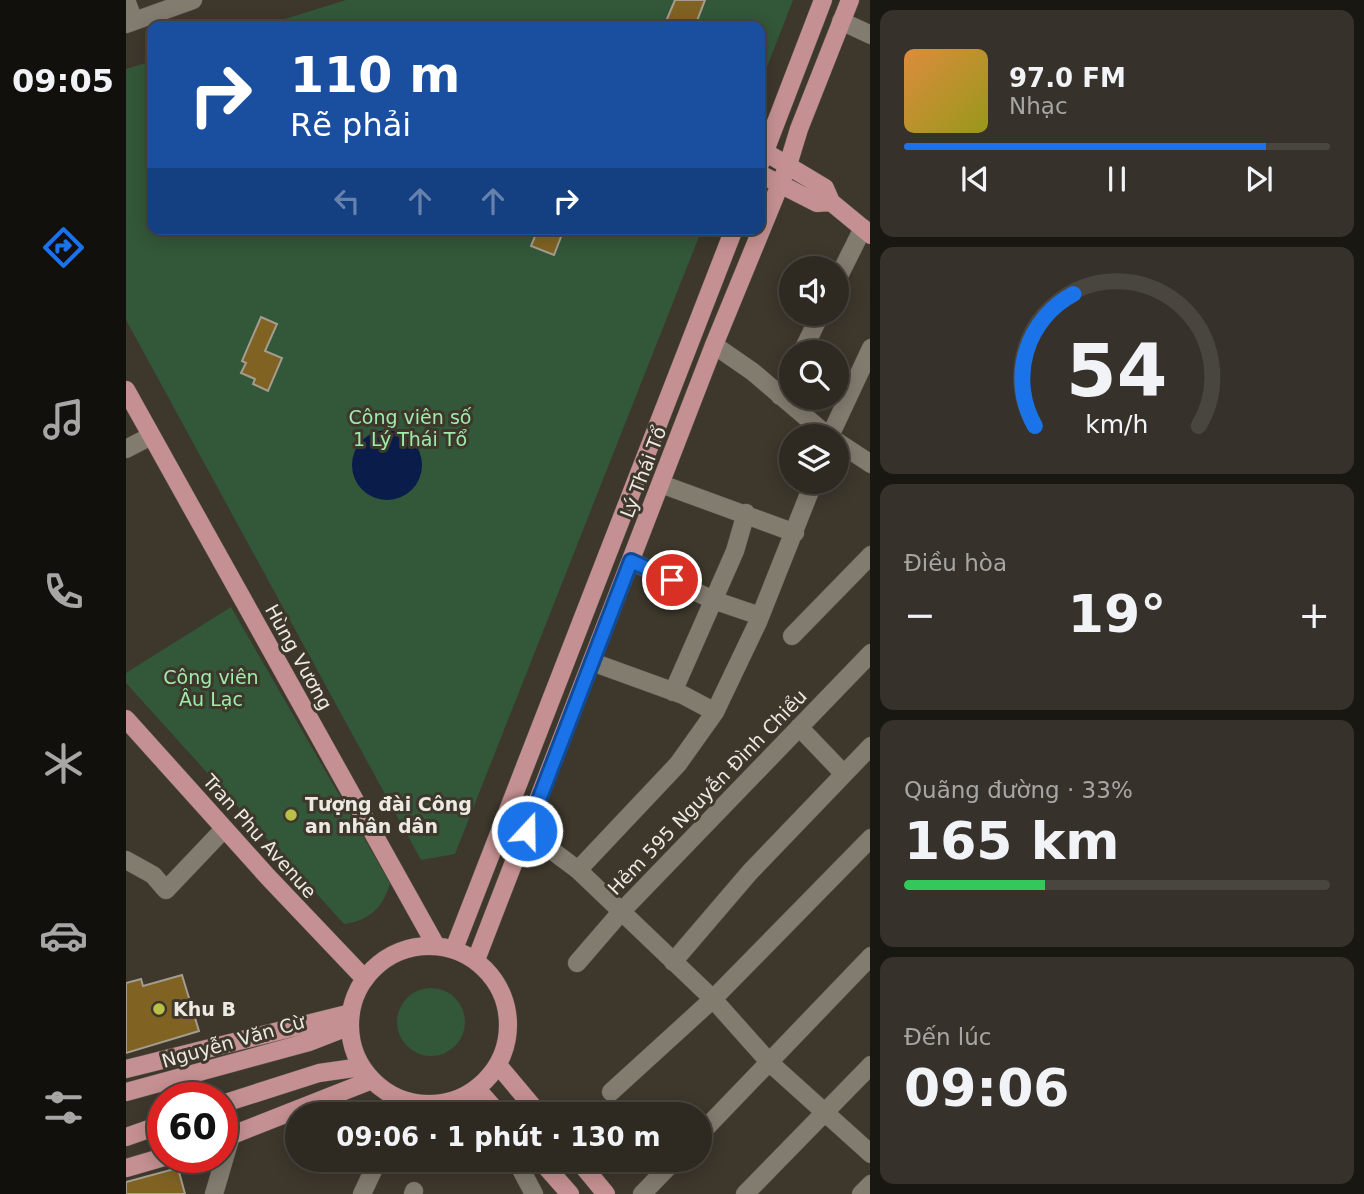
<!DOCTYPE html>
<html lang="vi">
<head>
<meta charset="utf-8">
<style>
	:root { --surface:#2e2921; --page:#36312a; --text:#f1f3f6; --muted:#a7a6a5; --line:#49453f; --accent:#1a73e8 }
	body { margin:0; font-family:"DejaVu Sans",sans-serif; background:var(--page); color:var(--text); height:100vh; display:flex; flex-direction:column; font-size:26px; white-space:nowrap }
	* { box-sizing:border-box; margin:0 }
	p { font-size:23px; color:var(--muted) }
	.icon { flex:none; width:38px; height:38px; fill:none; stroke:currentColor; stroke-width:2; stroke-linecap:round; stroke-linejoin:round }
	.map { position:relative; flex:1; overflow:hidden }
	.panel { display:flex; flex-direction:column; gap:10px; padding:10px; background:#191712; width:494px }
	.panel>* { flex:none }
	.guide { position:absolute; left:21px; top:21px; width:618px; height:214px; border-radius:14px; box-shadow:0 4px 18px #0003,0 0 0 2px var(--line); background:#1a4fa0; color:#fff; overflow:hidden }
	.controls { position:absolute; left:653px; top:256px; display:grid; gap:14px }
	.controls a { display:grid; place-items:center; width:70px; height:70px; border-radius:50%; background:var(--surface); box-shadow:0 4px 18px #0003,0 0 0 2px var(--line); font-size:35px }
	.speed { position:absolute; left:21px; top:1082px; display:flex; gap:14px; font-size:35px; font-weight:700; text-align:center }
	.speed>* { display:grid; place-content:center; width:91px; height:91px; border-radius:50%; background:var(--surface); box-shadow:0 4px 18px #0003,0 0 0 2px var(--line); line-height:1 }
	.speed .limit { border:10px solid #d22; background:#fff; color:#111 }
	.pin { position:absolute; display:grid; place-items:center; width:60px; height:60px; color:#fff; margin:-30px; border:4px solid #fff; border-radius:50%; box-shadow:0 2px 7px #0007 }
	.me { position:absolute; width:77px; margin:-38px; rotate:21deg; stroke-linejoin:round; filter:drop-shadow(0 0 5px #0008) }
	.turn { display:flex; align-items:center; gap:24px; height:147px; padding:0 28px; font-size:32px }
	.turn .icon { width:91px; height:91px; stroke-width:2.5 }
	.turn b { display:block; font-size:49px; line-height:60px }
	.lanes { display:flex; align-items:center; height:66px; padding:0 28px; background:#0003; justify-content:center; gap:35px; direction:ltr }
	.lanes .off { opacity:.35 }
	.big { font-size:52px; font-weight:700; line-height:1.1 }
	.panel .widget { flex:1; display:flex; flex-direction:column; justify-content:center; gap:10px; min-width:0; padding:0 24px; border-radius:14px; background:var(--page) }
	.panel .dial { align-items:center; gap:0 }
	.dial svg { height:182px; overflow:visible; fill:none; stroke:var(--line); stroke-width:7; stroke-linecap:round; text-anchor:middle }
	.dial text { fill:var(--text); stroke:none }
	.song { display:flex; align-items:center; gap:21px }
	.cover { width:84px; height:84px; border-radius:10px; background:linear-gradient(135deg,hsl(30 70% 55%),hsl(60 70% 35%)) }
	.played { height:7px; border-radius:4px; background:linear-gradient(90deg,var(--accent) 85%,var(--line) 85%) }
	.keys { display:flex; justify-content:space-around; direction:ltr }
	.heat { display:flex; justify-content:space-between; align-items:center; font-size:38px; direction:ltr }
	.charge { height:10px; border-radius:5px; background:linear-gradient(90deg,#34c759 33%,var(--line) 0) }
	.trip { position:absolute; left:159px; top:1102px; width:427px; height:70px; border-radius:35px; background:var(--surface); box-shadow:0 4px 18px #0003,0 0 0 2px var(--line); font-weight:700; line-height:70px; text-align:center }
	main { display:flex; flex:1; min-height:0 }
	.tabs { display:flex; flex-direction:column; width:126px; justify-content:space-around; align-items:center; background:#12100d; color:var(--muted) }
	.tabs .icon { width:49px; height:49px }
	.tabs .on { color:var(--accent) }
	.tabs b { font-size:32px; color:var(--text) }
	.map>svg:first-child { display:block }
	.green { fill:#335739 }
	.water { fill:#091c4a }
	.building { fill:#806323; stroke:#a39c8f; stroke-width:2 }
	.lines { fill:none; stroke-linecap:round; stroke-linejoin:round }
	.minor-casing { stroke:#58544b; stroke-width:19 }
	.major-casing { stroke:#58544b; stroke-width:19 }
	.minor { stroke:#827c6f; stroke-width:18 }
	.major { stroke:#c59091; stroke-width:18 }
	.route-casing { stroke:#114b97; stroke-width:18 }
	.route { stroke:#1a73e8; stroke-width:12 }
	.poi-dot { fill:#bac046; stroke:#3d372c; stroke-width:2.5 }
	.labels { text-anchor:middle; dominant-baseline:central; stroke-width:6; stroke-linejoin:round; paint-order:stroke }
	.park-label { font-size:19px; fill:#9fecaa; stroke:#3d372c }
	.street-label { font-size:19px; fill:#ede9e3; stroke:#3d372c }
	.poi-label { font-size:19px; font-weight:bold; fill:#ede9e3; stroke:#3d372c; text-anchor:start }
</style>
</head>
<body>
<main>
<nav class="tabs">
<b>09:05</b>
<svg class="icon on" aria-label="directions" viewBox="0 0 24 24"><path d="M12 3l9 9-9 9-9-9zM9 14v-3h6M13 9l2 2-2 2"/></svg>
<svg class="icon" aria-label="music" viewBox="0 0 24 24"><path d="M9 18V5l10-2v13"/><circle cx="6" cy="18" r="3"/><circle cx="16" cy="16" r="3"/></svg>
<svg class="icon" aria-label="phone" viewBox="0 0 24 24"><path d="M5 4h4l2 5-3 2q2 4 5 5l2-3 5 2v4C11 20 4 13 5 4z"/></svg>
<svg class="icon" aria-label="climate" viewBox="0 0 24 24"><path d="M12 3v18M4 7l16 10M4 17L20 7"/></svg>
<svg class="icon" aria-label="car" viewBox="0 0 24 24"><path d="M5 17H2v-5l4-1 3-4h7l3 4 3 1v5h-3M9 17h6M6 11h13"/><circle cx="7" cy="17" r="2"/><circle cx="17" cy="17" r="2"/></svg>
<svg class="icon" aria-label="filters" viewBox="0 0 24 24"><path d="M4 7h16M4 17h16"/><circle cx="9" cy="7" r="2"/><circle cx="15" cy="17" r="2"/></svg>
</nav>
<div class="map">
<svg width="745" height="1194" viewBox="0 0 745 1194">
	<rect width="100%" height="100%" fill="#3d372c"/>
	<path class="green" d="M220,0H667L634,85V26H136Z
		M26,61V229H576L329,854L295,860L0,320V69Z
		M105,607L264,883C258,907 243,921 218,924L0,683V673Z
		M271 1022a34 34 0 1 1 68 0a34 34 0 1 1-68 0Z"/>
	<path class="water" d="M226 465a35 35 0 1 1 70 0a35 35 0 1 1-70 0Z"/>
	<path class="building" d="M549,0H579L569,26H538Z
		M412,229H438L428,255L405,246Z
		M135,317L151,324L139,351L156,358L142,391L127,384L129,379L115,373L120,363L116,361Z
		M56,975L73,1031L0,1053V983L15,979L17,986Z
		M52,1168L59,1194H0V1182Z"/>
	<g class="lines">
		<g class="minor-casing">
			<path id="minor" d="M0,0L8,21
				M715,21L745,35
				M0,24L67,0
				M710,282L737,228
				M588,345L627,372L702,436
				M676,352L695,313
				M654,396L665,375
				M704,436L745,348
				M710,441L745,464
				M0,449L25,436
				M535,484L669,533
				M505,561L587,600L634,616
				M666,636L745,555
				M466,662L557,695L589,712
				M547,692L609,551L620,513
				M673,727L718,774
				M379,824L400,831L452,870L587,999L644,1063L745,1154
				M0,860L27,875L40,890L98,829
				M452,870L552,764L589,712L632,622L688,481
				M547,962L624,872L745,746
				M451,963L495,912L745,653
				M485,1092L587,999L745,838
				M275,1115L281,1101
				M574,1134L745,956
				M390,1160L408,1194
				M88,1194L105,1136L96,1106
				M236,1194L252,1160
				M287,1194L288,1191
				M516,1194L549,1160
				M619,1194L745,1065
				M735,1194L745,1184"/>
		</g>
		<g class="major-casing">
			<path id="major" d="M639,152L699,188L705,202L745,235
				M634,164L697,0
				M634,174L691,203L705,202
				M0,390L309,944
				M0,719L142,877L239,979
				M224 1025a79 79 0 1 1 158 0a79 79 0 1 1-158 0Z
				M328,949L608,229
				M350,960L588,345L662,165L673,129L724,0
				M372,1065L414,1115
				M0,1069L225,1013
				M351,1089L374,1115
				M0,1092L183,1042L224,1026
				M96,1104L193,1073L235,1067
				M0,1137L37,1124
				M96,1139L246,1080
				M414,1160L444,1194
				M452,1160L480,1194
				M0,1168L38,1157"/>
		</g>
		<use href="#minor" class="minor"/>
		<use href="#major" class="major"/>
	</g>
	<g class="lines">
		<g class="route-casing">
			<path id="route" d="M401,831L505,561L546,580"/>
		</g>
		<use href="#route" class="route"/>
	</g>
	<g class="poi-dot">
		<circle cx="165" cy="815" r="7"/>
		<circle cx="33" cy="1009" r="7"/>
	</g>
	<g class="labels">
		<g class="park-label">
			<text x="284" y="417">Công viên số<tspan x="284" dy="22">1 Lý Thái Tổ</tspan></text>
			<text x="85" y="677">Công viên<tspan x="85" dy="22">Âu Lạc</tspan></text>
		</g>
		<g class="street-label">
			<text transform="translate(517 472) rotate(-69)">Lý Thái Tổ</text>
			<text transform="translate(173 657) rotate(61)">Hùng Vương</text>
			<text transform="translate(581 792) rotate(-46)">Hẻm 595 Nguyễn Ðình Chiểu</text>
			<text transform="translate(134 836) rotate(48)">Tran Phu Avenue</text>
			<text transform="translate(107 1041) rotate(-16)">Nguyễn Văn Cừ</text>
		</g>
		<g class="poi-label">
			<text x="179" y="804">Tượng đài Công<tspan x="179" dy="22">an nhân dân</tspan></text>
			<text x="47" y="1009">Khu B</text>
		</g>
	</g>
</svg>
<div class="controls">
<a><svg class="icon" aria-label="sound" viewBox="0 0 24 24"><path d="M4 9h4l5-4v14l-5-4H4zM17 9q2 3 0 6"/></svg></a>
<a><svg class="icon" aria-label="search" viewBox="0 0 24 24"><circle cx="10" cy="10" r="6"/><path d="M15 15l6 6"/></svg></a>
<a><svg class="icon" aria-label="layers" viewBox="0 0 24 24"><path d="M12 4l9 5-9 5-9-5zM3 14l9 5 9-5"/></svg></a>
</div>
<div class="speed"><div class="limit">60</div></div>
<div class="pin" style="left:546px;top:580px;background:#d93025"><svg class="icon" aria-label="arrive" viewBox="0 0 24 24"><path d="M6 21V4h12l-3 4 3 4H6"/></svg></div>
<svg class="me" style="left:401px;top:831px" viewBox="-20 -20 40 40"><circle r="17" fill="#1a73e8" stroke="#fff" stroke-width="3"/><path d="M0-11L8 9 0 5-8 9z" fill="#fff"/></svg>
<div class="trip">09:06 · 1 phút · 130 m</div>
<div class="guide">
<div class="turn"><svg class="icon" aria-label="right" viewBox="0 0 24 24"><path d="M7 20v-9h11M14 6l5 5-5 5"/></svg><div><b>110 m</b>Rẽ phải</div></div>
<div class="lanes"><svg class="icon off" aria-label="left" viewBox="0 0 24 24"><path d="M17 20v-9H6M10 6l-5 5 5 5"/></svg><svg class="icon off" aria-label="ahead" viewBox="0 0 24 24"><path d="M12 20V5M6 11l6-6 6 6"/></svg><svg class="icon off" aria-label="ahead" viewBox="0 0 24 24"><path d="M12 20V5M6 11l6-6 6 6"/></svg><svg class="icon" aria-label="right" viewBox="0 0 24 24"><path d="M7 20v-9h11M14 6l5 5-5 5"/></svg></div>
</div>
</div>
<section class="panel">
<div class="widget">
<div class="song"><i class="cover"></i><div><b>97.0 FM</b><p>Nhạc</p></div></div>
<div class="played"></div>
<div class="keys"><svg class="icon" aria-label="previous" viewBox="0 0 24 24"><path d="M18 5L8 12l10 7zM5 5v14"/></svg><svg class="icon" aria-label="pause" viewBox="0 0 24 24"><path d="M8 5v14M16 5v14"/></svg><svg class="icon" aria-label="next" viewBox="0 0 24 24"><path d="M6 5l10 7-10 7zM19 5v14"/></svg></div>
</div>
<div class="widget dial"><svg viewBox="0 0 100 80">
<path d="M14 69A42 42 0 1 1 86 69"/>
<path d="M14 69A42 42 0 0 1 31 11" stroke="#1a73e8"/>
<text x="50" y="56" font-size="32" font-weight="700">54</text>
<text x="50" y="72" font-size="11">km/h</text>
</svg></div>
<div class="widget"><p>Điều hòa</p>
<div class="heat"><a>−</a><b class="big">19°</b><a>+</a></div>
</div>
<div class="widget"><p>Quãng đường · 33%</p><b class="big">165 km</b><div class="charge"></div></div>
<div class="widget"><p>Đến lúc</p><b class="big">09:06</b></div>
</section>
</main>
</body>
</html>
